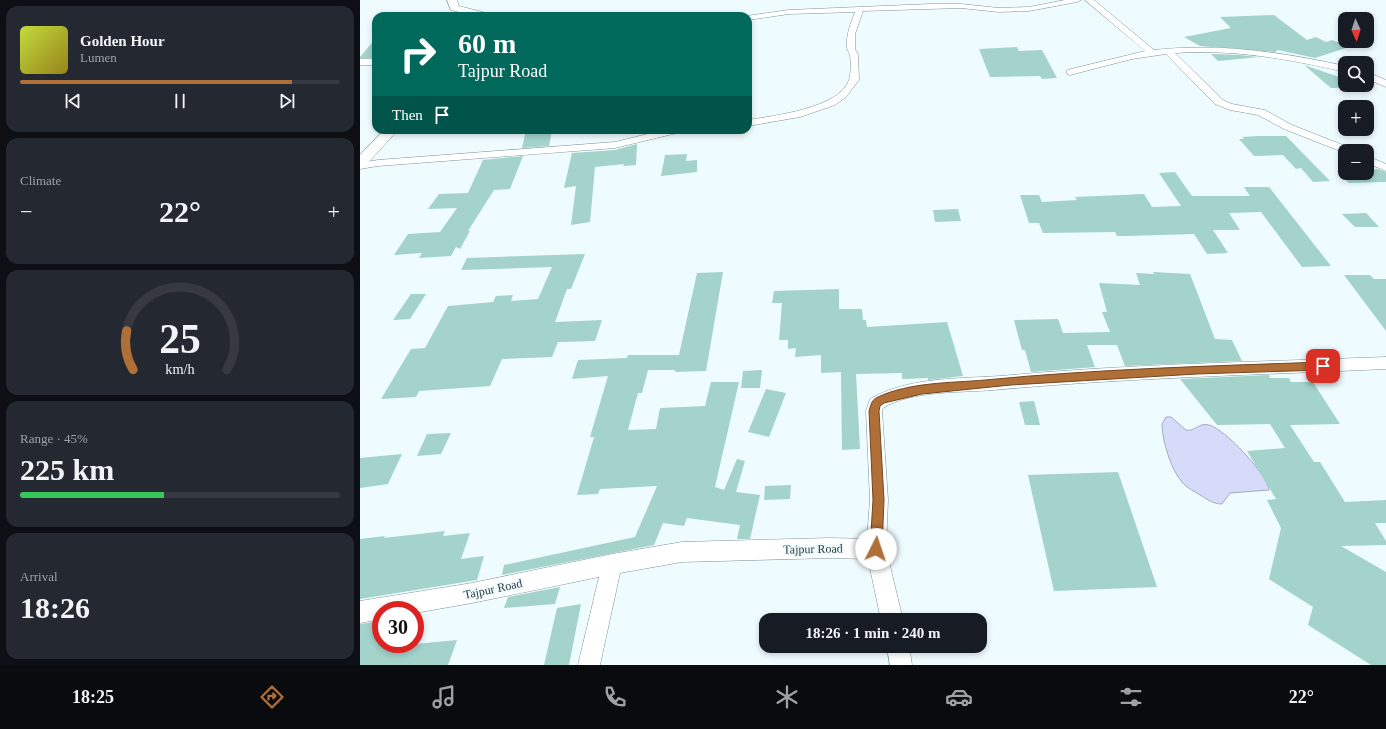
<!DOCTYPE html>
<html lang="en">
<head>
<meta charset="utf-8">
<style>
	:root { --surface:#171b24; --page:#242831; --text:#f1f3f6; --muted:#9ea1a6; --line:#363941; --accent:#af6f37 }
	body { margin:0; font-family:Georgia,serif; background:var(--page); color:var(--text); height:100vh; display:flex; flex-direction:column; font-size:15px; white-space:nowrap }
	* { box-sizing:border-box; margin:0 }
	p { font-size:13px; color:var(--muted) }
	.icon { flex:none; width:22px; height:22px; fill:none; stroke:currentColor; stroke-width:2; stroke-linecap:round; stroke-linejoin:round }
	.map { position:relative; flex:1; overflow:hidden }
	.drawer { display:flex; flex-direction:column; gap:6px; padding:6px; background:#0d0f14; width:360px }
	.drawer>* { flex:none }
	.guide { position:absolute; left:12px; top:12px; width:380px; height:122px; border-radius:12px; box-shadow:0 2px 6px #0003; background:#00695c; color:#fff; overflow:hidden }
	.needle { width:26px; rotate:177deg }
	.tools { position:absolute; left:978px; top:12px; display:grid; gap:8px }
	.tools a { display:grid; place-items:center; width:36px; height:36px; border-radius:8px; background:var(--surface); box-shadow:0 2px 6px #0003; font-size:20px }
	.speed { position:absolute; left:12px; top:601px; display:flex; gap:8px; font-size:20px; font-weight:700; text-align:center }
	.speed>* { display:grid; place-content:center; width:52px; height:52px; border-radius:50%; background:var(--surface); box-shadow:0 2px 6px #0003; line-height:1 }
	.speed .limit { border:6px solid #d22; background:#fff; color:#111 }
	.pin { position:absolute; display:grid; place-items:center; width:34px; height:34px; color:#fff; margin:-17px; border-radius:8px; box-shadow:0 2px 6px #0006 }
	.me { position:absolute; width:44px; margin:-22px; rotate:4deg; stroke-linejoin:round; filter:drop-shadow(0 0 3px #0008) }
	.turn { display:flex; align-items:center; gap:14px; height:84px; padding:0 20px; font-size:18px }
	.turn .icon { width:52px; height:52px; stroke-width:2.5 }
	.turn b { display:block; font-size:28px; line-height:34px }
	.then { display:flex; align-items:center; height:38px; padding:0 20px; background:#0003; gap:8px; font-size:15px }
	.big { font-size:30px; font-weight:700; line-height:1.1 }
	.drawer .tile { flex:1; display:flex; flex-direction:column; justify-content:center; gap:6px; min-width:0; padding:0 14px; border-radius:12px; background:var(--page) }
	.drawer .dial { align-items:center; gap:0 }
	.dial svg { height:104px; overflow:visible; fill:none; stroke:var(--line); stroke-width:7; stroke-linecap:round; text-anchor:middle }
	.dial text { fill:var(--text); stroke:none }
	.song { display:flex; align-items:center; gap:12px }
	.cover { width:48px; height:48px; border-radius:6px; background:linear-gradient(135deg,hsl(70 70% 55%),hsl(50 70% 35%)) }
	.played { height:4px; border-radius:2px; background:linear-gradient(90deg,var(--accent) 85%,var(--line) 85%) }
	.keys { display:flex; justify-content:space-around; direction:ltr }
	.heat { display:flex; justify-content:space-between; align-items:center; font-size:22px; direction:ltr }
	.charge { height:6px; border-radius:3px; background:linear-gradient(90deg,#34c759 45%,var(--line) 0) }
	.trip { position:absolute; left:399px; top:613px; width:228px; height:40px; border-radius:12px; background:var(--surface); box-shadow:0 2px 6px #0003; font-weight:700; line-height:40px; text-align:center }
	.tabs { display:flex; height:64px; justify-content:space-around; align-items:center; background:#090b0e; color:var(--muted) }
	.tabs .icon { width:28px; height:28px }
	.tabs .on { color:var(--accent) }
	.tabs b { font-size:18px; color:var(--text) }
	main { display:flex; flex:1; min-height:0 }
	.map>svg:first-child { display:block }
	.water { fill:#d6dbf9; stroke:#a4aac0 }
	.building { fill:#a3d3cb }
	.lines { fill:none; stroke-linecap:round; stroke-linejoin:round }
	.minor-casing { stroke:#7e9399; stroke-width:1 }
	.major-casing { stroke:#7e9399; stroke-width:1 }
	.minor { fill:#fff; fill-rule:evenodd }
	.major { fill:#fff; fill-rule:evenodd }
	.route { fill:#af6f37; stroke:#724824 }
	.labels { text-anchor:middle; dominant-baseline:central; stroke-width:4; stroke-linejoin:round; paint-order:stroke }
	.near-street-label { font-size:12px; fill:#30393b; stroke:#eefbff }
</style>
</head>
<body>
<main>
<section class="drawer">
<div class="tile">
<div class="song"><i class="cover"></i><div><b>Golden Hour</b><p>Lumen</p></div></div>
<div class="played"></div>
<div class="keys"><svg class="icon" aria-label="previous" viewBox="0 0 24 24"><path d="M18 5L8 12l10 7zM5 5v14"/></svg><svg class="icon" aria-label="pause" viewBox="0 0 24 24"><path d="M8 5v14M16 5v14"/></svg><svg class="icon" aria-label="next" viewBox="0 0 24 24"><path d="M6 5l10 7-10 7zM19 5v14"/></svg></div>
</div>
<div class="tile"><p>Climate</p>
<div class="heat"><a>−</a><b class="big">22°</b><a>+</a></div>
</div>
<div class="tile dial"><svg viewBox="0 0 100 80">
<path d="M14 69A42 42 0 1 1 86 69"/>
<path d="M14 69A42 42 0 0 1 9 39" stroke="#af6f37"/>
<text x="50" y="56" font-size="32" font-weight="700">25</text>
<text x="50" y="72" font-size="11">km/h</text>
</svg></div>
<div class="tile"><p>Range · 45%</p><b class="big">225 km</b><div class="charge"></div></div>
<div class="tile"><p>Arrival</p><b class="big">18:26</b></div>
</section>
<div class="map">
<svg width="1026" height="665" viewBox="0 0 1026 665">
	<rect width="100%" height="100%" fill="#eefbff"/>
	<path class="water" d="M806,417H811L826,430C835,432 839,422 849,425C865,429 907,474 909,490L870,493L862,504C854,504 848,500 842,496C835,492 827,488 822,482C811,470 802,440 802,424Z"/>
	<path class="building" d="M914,15L947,40L956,37L966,42L972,40L989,47L955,58L918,50L915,52L840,46L824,37L871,28L860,17Z
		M16,38V58H0V57Z
		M657,47L659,51L682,50L697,78L682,79L680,76L630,77L619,49Z
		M851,54L879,55L899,57L858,61Z
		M944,65L985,79V85H1002L1006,87L971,88Z
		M166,130H192L189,146L162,148Z
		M898,136H926L970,181L953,182L941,168L936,169L923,155L894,156L879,139H884L882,137Z
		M277,144L276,165L263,166L264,164L235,167L230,222L211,225L216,186L204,188L212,153L255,150Z
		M327,154L326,161L337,160V172L301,176L305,155Z
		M163,156L150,189L134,190L108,231H110L100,249L96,247L91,256L59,258L62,253L34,255L48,234L80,232L97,208L68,209L79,194L108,193L123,160Z
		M1018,169L1026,172V182L989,183L977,171L1007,173V170Z
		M815,172L832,196H890L884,187H909L971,266L942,267L901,212L869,213L880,230H853L868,253L847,254L834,234L767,236H757L755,232L683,233L679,223H669L660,195H679L682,202L717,200L715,197L784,194L792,207L821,206L799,173Z
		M598,209L601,221L575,222L573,210Z
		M1006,213L1019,227H995L982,214Z
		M225,254L211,289H207L195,322L242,320L235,341L198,342L192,357L142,359L130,386L59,391L56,397L21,399L51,349L65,348L88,306L133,302L136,296L153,295L151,301L178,299L192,267L101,270L107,258Z
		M363,272L346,371L315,372V370H288L282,393H278L268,430L296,429L300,408L345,406L351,382H379L355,487L364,490L377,459L385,461L376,492L400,495L390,539H377L380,525L327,518L324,526L303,523L294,545L142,575L144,565L275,537L297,486L240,489L238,494L217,495L234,437H230L248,376L212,379L218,360L267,358L268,355H319L337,273Z
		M793,272L830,274L855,339L872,340L882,361L765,366L757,345H727L735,367L671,372L665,350H662L654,320L698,319L703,333L750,332L742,312H747L739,283L780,285L776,273L794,274Z
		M984,275H1010L1014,279H1026V331Z
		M479,289V309H502L503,320H506L507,327L587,322L603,376L568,380V378L542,379V373L496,374L500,449L482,450L481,372L461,373V355L435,357L436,348L428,349V340H419L422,303H412L414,291Z
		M51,294H66L50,319L33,320Z
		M402,370L400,388H381L383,371Z
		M909,375L910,378H929L931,382H953L980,424L930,425L954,462H960L985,502L1026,500V523H1015L1026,541V545L981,546L1026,572V665H1011L948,625L953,607L909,579L921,528L907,500L916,499L887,451L925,448L910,424L857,425L820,379Z
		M406,389L426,393L409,437L388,432Z
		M674,401L680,425H665L659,402Z
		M91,433L81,454L57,456L67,434Z
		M42,454L28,484L0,488V458Z
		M758,472L797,587L694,591L668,475Z
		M431,485L430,499L404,500L405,486Z
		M85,531L83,536L110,533L101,559L124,556L117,580L0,599V539L25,536L24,538Z
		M200,587L195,604L144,608L148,597Z
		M221,604L209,665H184L197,608Z
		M21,621V644H55L97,640L88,665H0V624Z"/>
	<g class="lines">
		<g class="minor-casing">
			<path id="minor" d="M705,0H721L717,2L669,11L639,12L601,8L503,11L495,34V49L498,55L499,80L486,97L475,105L440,117L388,126V120C413,116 480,108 489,80C491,74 491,61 490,55C489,52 487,50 487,47C486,34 491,23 495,12L429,14L388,20V16H386L429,10L570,4H601L639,8L669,7Z
				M725,0H734L794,50C859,43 922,52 985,66V72C929,59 873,49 815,53L863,100L872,104L905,110L932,125L993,149L995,151H985V153L924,129L898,115L870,110L855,104L806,54L772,59L710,75L707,74V70L785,51Z
				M0,59H16V65H0Z
				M1007,72L1026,80V87L1007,79Z
				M304,130H322L321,132L255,148L18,166L0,169V163L18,160L255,142Z
				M1007,156L1026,164V171L1007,163Z
				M1026,357V369C895,375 763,378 633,390C599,393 552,390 523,408L522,411L528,500L526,549L543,620H521L508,559L471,558L322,562L260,573L240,665H218L239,577L112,603L55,613V610H21V619L0,623V601L112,583L252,554L322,542L471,538L507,539L510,500L506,411L510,399C548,377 597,379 640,376C768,364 897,362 1026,357Z
				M527,646H549L552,665H530Z"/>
		</g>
		<g class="major-casing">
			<path id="major" d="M87,0H97L99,6L130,14L131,16H114L91,10Z
				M24,130H38L5,166L0,167V155Z"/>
		</g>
		<use href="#minor" class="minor"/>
		<use href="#major" class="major"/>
	</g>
	<path class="route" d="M963,362L968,366L963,370L837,374L651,385L562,394L524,403L520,406L519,411L524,500L522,549L520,554L516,555L512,554L510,549L513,500L509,411C511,405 511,400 518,397C550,382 591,383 625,380C737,369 851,366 963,362Z"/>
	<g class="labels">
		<g class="near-street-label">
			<text transform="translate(453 549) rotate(-1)">Tajpur Road</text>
			<text transform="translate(133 589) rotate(-12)">Tajpur Road</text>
		</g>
	</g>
</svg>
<div class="tools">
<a><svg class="needle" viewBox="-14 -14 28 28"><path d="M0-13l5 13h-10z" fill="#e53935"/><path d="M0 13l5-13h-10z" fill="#9ea1a6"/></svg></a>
<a><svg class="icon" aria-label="search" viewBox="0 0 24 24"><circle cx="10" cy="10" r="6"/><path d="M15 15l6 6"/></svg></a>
<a>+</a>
<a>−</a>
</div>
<div class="speed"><div class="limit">30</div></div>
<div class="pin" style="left:963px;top:366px;background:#d93025"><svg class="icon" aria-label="arrive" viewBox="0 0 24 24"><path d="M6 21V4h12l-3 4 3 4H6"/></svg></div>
<svg class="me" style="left:516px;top:549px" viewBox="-20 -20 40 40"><circle r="19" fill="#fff"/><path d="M0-13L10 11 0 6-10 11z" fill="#af6f37"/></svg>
<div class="trip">18:26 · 1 min · 240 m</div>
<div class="guide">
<div class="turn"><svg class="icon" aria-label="right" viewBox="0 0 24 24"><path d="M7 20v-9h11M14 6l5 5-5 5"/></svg><div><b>60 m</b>Tajpur Road</div></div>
<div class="then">Then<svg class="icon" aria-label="arrive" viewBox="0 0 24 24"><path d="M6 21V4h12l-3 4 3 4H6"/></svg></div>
</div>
</div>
</main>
<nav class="tabs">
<b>18:25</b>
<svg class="icon on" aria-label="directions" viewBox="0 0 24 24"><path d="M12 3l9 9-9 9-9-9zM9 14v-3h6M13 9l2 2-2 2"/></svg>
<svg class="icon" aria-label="music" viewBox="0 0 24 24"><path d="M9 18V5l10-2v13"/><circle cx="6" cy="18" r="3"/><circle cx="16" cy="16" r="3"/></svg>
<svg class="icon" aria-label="phone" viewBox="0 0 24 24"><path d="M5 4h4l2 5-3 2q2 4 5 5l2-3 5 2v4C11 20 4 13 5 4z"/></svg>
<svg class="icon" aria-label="climate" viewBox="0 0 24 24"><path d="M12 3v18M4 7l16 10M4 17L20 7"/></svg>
<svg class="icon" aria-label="car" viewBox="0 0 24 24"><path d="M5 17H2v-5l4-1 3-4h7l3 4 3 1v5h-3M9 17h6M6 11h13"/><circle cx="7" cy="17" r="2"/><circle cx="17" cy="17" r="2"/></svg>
<svg class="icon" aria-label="filters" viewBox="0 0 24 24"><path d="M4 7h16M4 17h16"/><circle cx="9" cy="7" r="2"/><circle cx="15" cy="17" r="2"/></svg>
<b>22°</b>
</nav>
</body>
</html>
